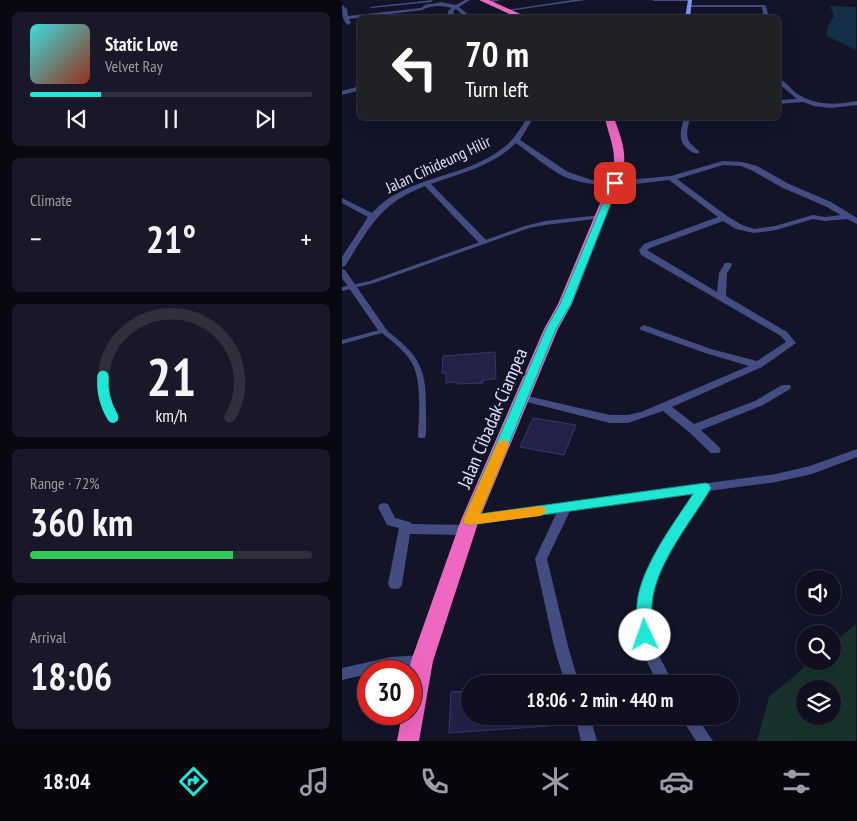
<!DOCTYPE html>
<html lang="en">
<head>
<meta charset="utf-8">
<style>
	:root { --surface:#0f0f1f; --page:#181828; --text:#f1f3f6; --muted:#9b9ca4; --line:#2f2f3d; --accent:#20e6d5 }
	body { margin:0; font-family:"PT Sans Narrow",sans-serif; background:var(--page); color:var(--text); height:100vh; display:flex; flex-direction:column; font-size:19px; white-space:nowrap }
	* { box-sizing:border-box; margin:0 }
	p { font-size:16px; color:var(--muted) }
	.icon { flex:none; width:28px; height:28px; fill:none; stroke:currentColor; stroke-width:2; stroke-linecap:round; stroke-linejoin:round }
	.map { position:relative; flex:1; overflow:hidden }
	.details { display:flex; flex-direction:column; gap:12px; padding:12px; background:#080811; width:342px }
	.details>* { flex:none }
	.guide { position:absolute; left:15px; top:15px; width:424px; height:105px; border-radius:8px; box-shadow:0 5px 20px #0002,0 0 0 1px var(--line); background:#202124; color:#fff; overflow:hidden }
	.controls { position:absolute; left:454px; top:570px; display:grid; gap:10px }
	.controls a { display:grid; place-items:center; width:45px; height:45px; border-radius:50%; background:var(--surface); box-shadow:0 5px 20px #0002,0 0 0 1px var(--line); font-size:25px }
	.speed { position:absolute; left:15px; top:660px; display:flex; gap:10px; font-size:25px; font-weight:700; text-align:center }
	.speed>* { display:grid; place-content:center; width:65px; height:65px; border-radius:50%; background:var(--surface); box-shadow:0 5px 20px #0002,0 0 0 1px var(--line); line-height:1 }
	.speed .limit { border:8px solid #d22; background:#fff; color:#111 }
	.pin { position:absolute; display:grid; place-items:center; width:42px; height:42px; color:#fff; margin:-21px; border-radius:10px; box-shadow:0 2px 8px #0006 }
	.me { position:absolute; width:55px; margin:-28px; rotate:357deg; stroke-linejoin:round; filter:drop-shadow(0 0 4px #0008) }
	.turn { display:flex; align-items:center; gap:18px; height:105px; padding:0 25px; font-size:22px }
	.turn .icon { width:65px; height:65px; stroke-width:2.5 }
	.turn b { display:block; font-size:35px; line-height:42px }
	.big { font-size:38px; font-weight:700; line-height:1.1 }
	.details .tile { flex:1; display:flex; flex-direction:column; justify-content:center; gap:8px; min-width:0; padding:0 18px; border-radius:8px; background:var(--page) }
	.details .dial { align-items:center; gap:0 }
	.dial svg { height:130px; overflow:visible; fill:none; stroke:var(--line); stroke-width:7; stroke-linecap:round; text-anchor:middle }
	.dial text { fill:var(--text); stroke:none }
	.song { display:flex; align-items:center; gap:15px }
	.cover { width:60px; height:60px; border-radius:8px; background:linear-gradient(135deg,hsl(180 70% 55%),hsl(10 70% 35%)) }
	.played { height:5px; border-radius:2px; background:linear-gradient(90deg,var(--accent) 25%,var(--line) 25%) }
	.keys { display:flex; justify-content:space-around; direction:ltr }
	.heat { display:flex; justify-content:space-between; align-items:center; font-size:28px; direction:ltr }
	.charge { height:8px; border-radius:4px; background:linear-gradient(90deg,#34c759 72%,var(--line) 0) }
	.trip { position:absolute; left:119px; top:675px; width:278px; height:50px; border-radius:25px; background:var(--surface); box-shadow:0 5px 20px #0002,0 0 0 1px var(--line); font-weight:700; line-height:50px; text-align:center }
	.tabs { display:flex; height:80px; justify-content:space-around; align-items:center; background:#06060c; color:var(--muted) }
	.tabs .icon { width:35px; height:35px }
	.tabs .selected { color:var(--accent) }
	.tabs b { font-size:22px; color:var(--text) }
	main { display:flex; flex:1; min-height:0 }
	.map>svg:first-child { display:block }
	.green { fill:#17322c; fill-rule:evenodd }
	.water { fill:#133047 }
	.building { fill:#222248; stroke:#373671 }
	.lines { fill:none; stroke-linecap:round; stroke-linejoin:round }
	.lane { fill:#444d82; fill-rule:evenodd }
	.street { fill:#444d82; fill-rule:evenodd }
	.secondary { fill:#8093f1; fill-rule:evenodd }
	.highway { fill:#ee67c1; fill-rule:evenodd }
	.route { fill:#20e6d5; stroke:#15968a }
	.slow { fill:#f59e0b }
	.labels { text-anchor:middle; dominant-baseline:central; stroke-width:5; stroke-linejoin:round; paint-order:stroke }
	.far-street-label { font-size:16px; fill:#dfe1fb; stroke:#141429 }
	.street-label { font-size:19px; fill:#dfe1fb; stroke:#141429 }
</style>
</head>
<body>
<main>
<section class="details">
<div class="tile">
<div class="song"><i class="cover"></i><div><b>Static Love</b><p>Velvet Ray</p></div></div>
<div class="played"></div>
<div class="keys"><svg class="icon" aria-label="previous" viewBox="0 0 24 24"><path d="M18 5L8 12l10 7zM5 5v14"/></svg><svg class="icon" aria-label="pause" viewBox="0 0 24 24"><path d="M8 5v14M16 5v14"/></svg><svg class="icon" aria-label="next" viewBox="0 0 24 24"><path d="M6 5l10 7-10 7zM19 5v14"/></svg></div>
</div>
<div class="tile"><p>Climate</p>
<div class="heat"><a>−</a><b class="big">21°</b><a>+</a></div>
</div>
<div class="tile dial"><svg viewBox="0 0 100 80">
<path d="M14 69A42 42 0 1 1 86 69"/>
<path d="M14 69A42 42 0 0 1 8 44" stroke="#20e6d5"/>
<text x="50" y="56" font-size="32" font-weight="700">21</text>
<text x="50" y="72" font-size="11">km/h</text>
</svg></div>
<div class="tile"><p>Range · 72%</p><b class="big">360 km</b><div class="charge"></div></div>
<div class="tile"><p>Arrival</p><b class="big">18:06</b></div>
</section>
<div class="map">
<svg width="515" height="741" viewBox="0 0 515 741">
	<rect width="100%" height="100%" fill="#141429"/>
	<path class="green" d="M514,624V741H415L427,697L470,661H490V644ZM462,689H490V716H462Z"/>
	<path class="water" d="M488,6L514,7V50L485,36V28L492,16Z"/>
	<path class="building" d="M153,352L154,379L141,380V383L115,384V382L104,383V373H100L101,356Z
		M191,418L234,425L222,455L178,447Z
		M128,691V716H207V726L107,733L109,692Z"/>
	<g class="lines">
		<path class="lane" d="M259,215L261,216V218L203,225L187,228L32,283L0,291V287L28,281L183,226L203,221Z
			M41,329C48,332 54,338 60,343C83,364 84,381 84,411C84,419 85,430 83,438H77L76,436C77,417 80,380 70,363C63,351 51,342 40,333L0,344V340Z"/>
		<path class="street" d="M91,0L89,2L29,8L27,7Z
			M123,0H128L117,7L130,18H124L114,9L111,11L112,13L110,16L96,18L106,14V11L110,8C101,5 88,5 80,10L7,19L9,23L6,25C0,21 0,11 0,5L5,9L6,16L79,8C84,2 93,5 98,2L114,5Z
			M150,0H159L147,3L145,2Z
			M231,0H244L166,11L164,10Z
			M310,0H349L347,1H312Z
			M347,5H422L424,6L427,18H422L420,7H345Z
			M436,78C443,81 448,88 454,93C473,106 493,105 515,101V105L488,108L472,106L461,102L436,104V100L455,99L436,83Z
			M18,86V90L0,95V91Z
			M185,118H191L178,140L226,172L253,181H273L329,176L381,161L400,162L415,166L447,184L489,202L515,218V224L505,219L483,221L471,219L434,230L412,233L394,229L381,221L308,248L305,250L375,292L377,273L383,263H389L390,265L385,273L384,296L445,332L454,343L420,367L330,407L352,424L413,401L440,385H448L449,387L448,389L421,405L359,430L377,447L379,450L377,453H369L347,432L321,411L286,423H268L177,400L176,398L181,395L268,415H286L299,412L407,366L363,353L299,330L297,328L302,325L369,349L415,361L444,342L439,336L299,255L297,250L302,244L376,217L327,180C292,184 255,191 221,176C207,169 188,153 174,143C151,166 119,173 89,184L144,240V244H138L83,186C37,204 28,227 3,266L0,267V257L26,217L0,203V198L30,213C64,175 122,179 161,148C172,140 178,129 185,118ZM381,165L399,166L409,170L441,188L483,206L499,215L483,217L471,215L433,226L412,229L400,225L385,216L335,179Z
			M342,118H348C344,135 342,140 357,151V153C352,154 350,152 346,149C335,140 339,130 342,118Z
			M0,269L3,270L44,329L46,331L44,333H38L0,278Z
			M515,449V457L470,474L434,482L367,491C337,533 301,580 310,634C313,652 324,667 331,684H316C308,668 299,651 296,634C289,581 323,534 353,493L228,511L205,559L226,646L237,684H223L212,646L193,559L215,512L128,525L124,523L122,520L124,517L128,515L434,474L468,466Z
			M42,503L46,504L53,518L68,522L70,524L125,525L129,527L131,530L129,533L125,535L68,534L60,584L58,588L53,589L48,588L46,584L57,528L45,525L36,507L38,504Z
			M80,655L85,657L87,661L85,665L80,667L26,671V674L0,680V668L49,657Z
			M233,716H248L255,741H239Z
			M338,716H354L371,741H354Z"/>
		<path class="secondary" d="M346,0H350L348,18H343Z"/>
		<path class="highway" d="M137,0H147L187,18H176Z
			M263,118H272C279,137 285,152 281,172L230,304L216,329L137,520L91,661L77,741H55L60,714H69L67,671L69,661L119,520L202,329L216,304L271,172C275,149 267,138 263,118Z"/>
	</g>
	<path class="route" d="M270,181L277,183L229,304L214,329L138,514L363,483L367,484L369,488C350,521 313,564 310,604C309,614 311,625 311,635L309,640L303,642L297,640L295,635C295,625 294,614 295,604C298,568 332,523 351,494L128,525L123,524L121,520L204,329L218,304Z"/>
	<path class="slow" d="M161,439L167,444L138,514L198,506L202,507L204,511L202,514L198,516L128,525L123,524L121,520L155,444Z"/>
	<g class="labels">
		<g class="far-street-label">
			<text transform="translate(96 164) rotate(-25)">Jalan Cihideung Hilir</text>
		</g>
		<g class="street-label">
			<text transform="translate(150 418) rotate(-67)">Jalan Cibadak-Ciampea</text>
		</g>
	</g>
</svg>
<div class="controls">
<a><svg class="icon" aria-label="sound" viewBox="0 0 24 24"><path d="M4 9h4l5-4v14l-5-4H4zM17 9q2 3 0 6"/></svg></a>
<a><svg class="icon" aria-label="search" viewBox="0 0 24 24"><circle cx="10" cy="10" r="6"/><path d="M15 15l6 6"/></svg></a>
<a><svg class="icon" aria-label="layers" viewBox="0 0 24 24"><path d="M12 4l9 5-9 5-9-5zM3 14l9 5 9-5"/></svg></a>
</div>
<div class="speed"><div class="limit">30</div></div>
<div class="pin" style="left:273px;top:183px;background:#d93025"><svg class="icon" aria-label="arrive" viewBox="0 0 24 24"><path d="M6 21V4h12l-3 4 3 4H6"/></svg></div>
<svg class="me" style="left:303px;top:635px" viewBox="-20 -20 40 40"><circle r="19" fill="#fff"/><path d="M0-13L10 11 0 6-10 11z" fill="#20e6d5"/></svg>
<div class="trip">18:06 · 2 min · 440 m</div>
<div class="guide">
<div class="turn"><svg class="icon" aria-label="left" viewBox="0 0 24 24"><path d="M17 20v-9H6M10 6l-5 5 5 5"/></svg><div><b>70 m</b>Turn left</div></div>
</div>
</div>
</main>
<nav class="tabs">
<b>18:04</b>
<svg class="icon selected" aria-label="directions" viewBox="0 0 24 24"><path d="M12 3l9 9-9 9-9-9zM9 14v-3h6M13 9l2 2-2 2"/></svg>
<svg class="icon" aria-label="music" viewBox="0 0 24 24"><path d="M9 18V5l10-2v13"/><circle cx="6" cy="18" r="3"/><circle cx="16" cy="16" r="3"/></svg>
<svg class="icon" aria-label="phone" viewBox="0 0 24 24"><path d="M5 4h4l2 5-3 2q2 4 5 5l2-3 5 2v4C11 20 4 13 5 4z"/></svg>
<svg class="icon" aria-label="climate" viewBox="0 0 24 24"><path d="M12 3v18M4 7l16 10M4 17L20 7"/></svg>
<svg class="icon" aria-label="car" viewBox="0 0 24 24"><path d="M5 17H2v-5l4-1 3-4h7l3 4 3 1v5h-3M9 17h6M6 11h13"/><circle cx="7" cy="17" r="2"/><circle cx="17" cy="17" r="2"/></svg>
<svg class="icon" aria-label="filters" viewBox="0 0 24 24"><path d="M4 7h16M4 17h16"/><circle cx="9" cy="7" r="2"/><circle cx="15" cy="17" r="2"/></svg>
</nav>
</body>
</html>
